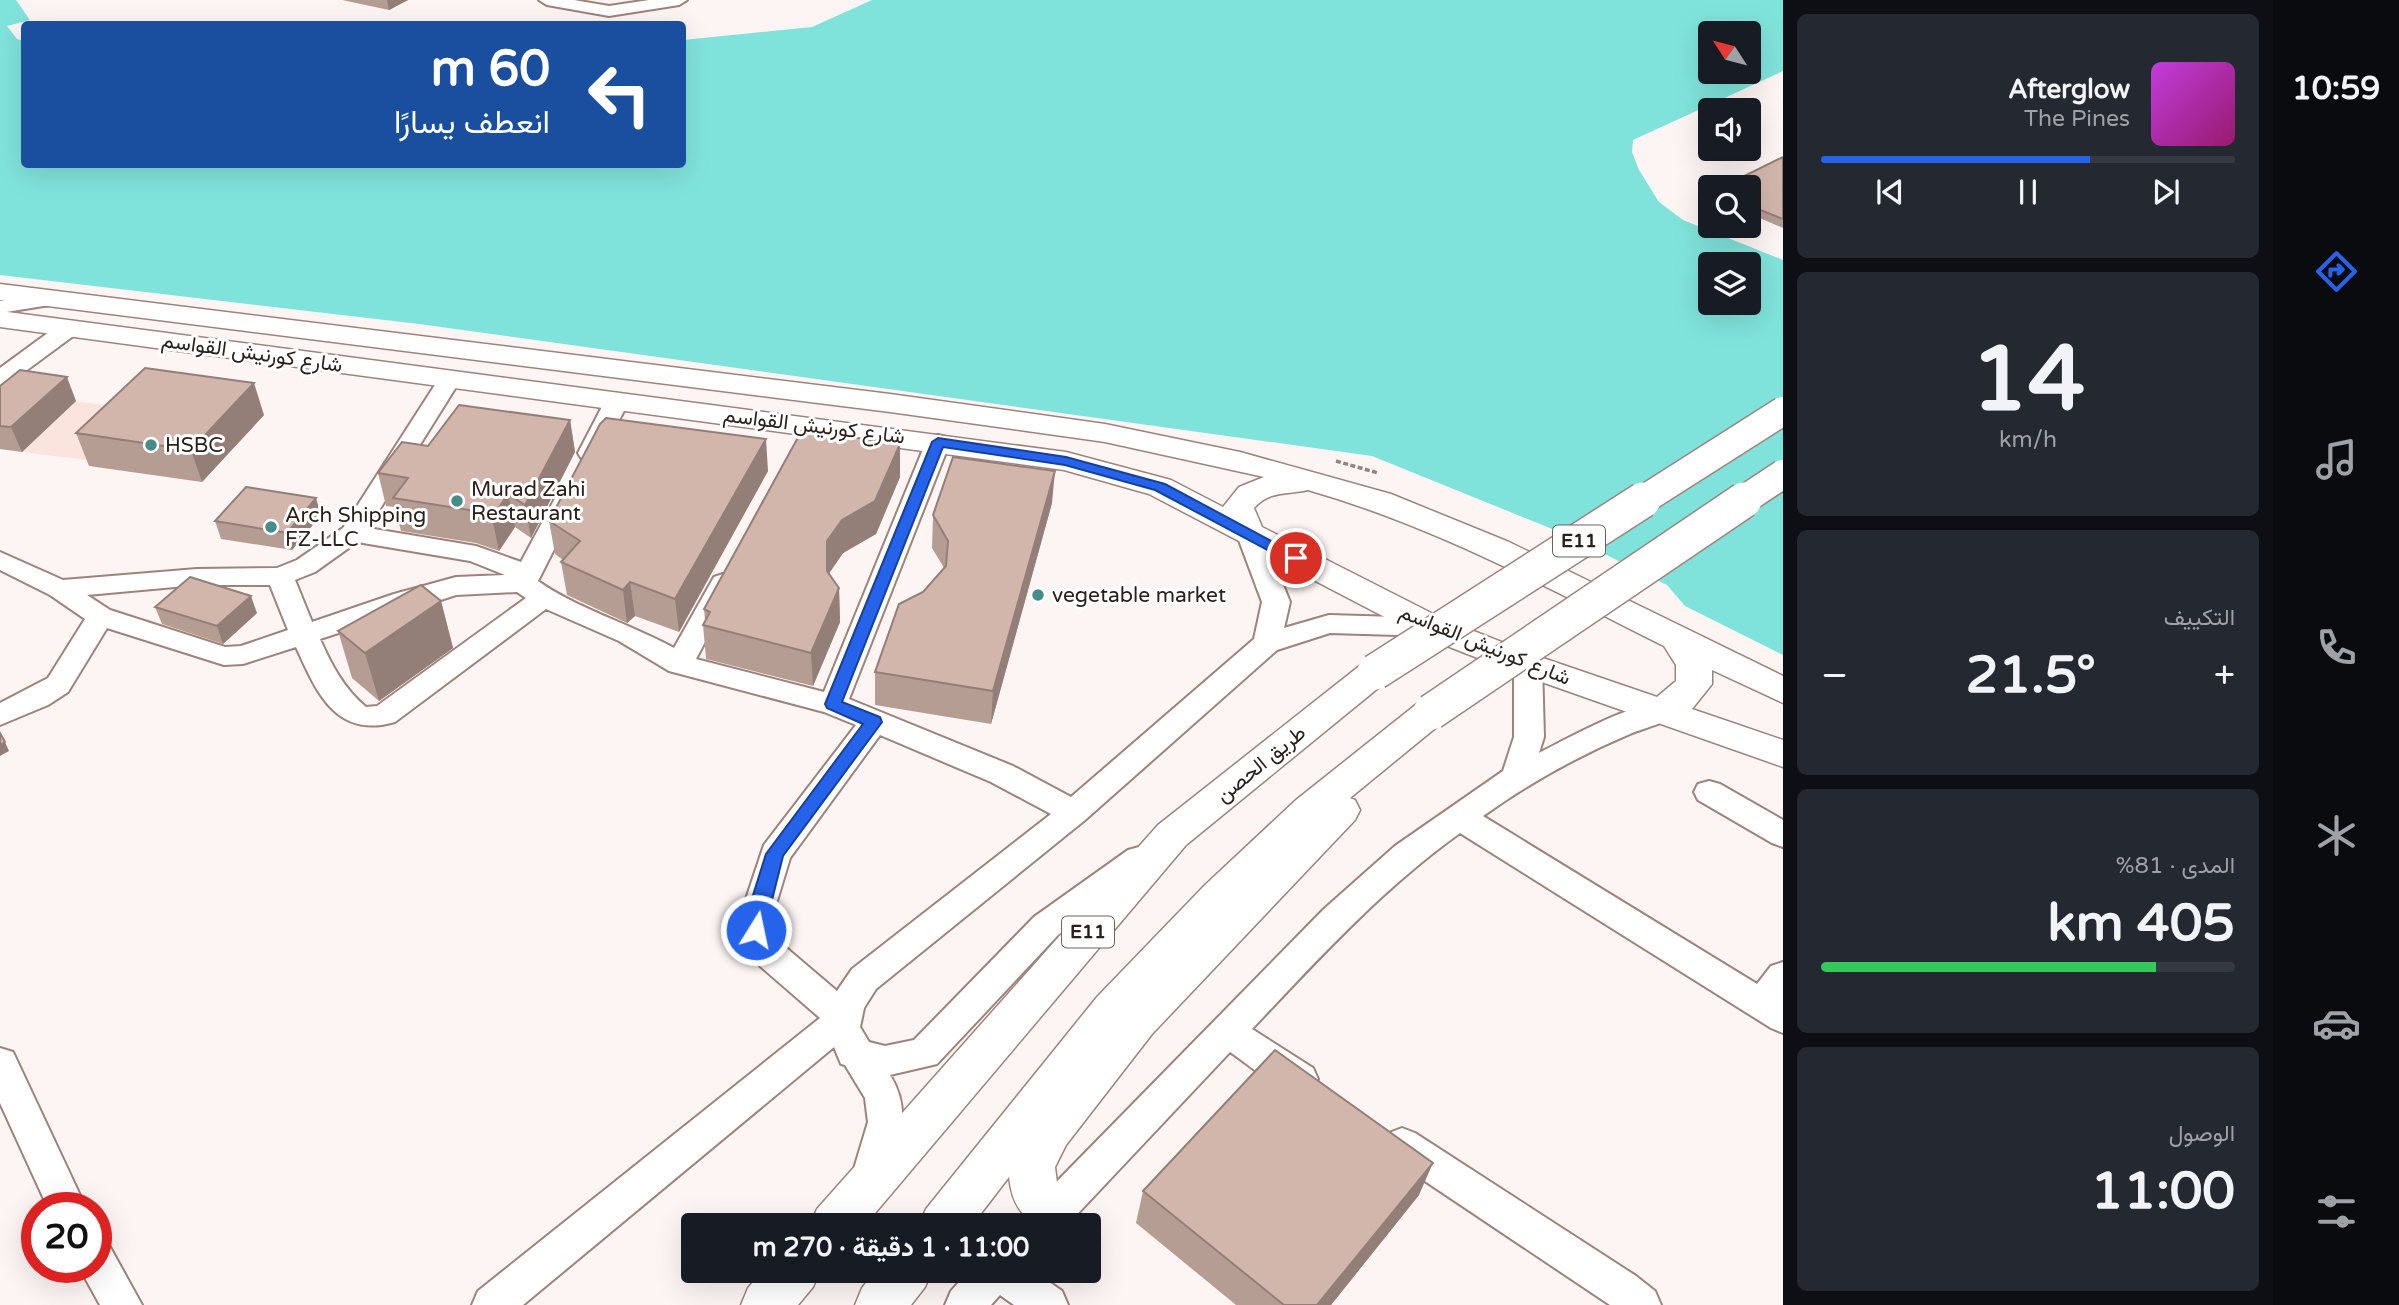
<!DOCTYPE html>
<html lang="ar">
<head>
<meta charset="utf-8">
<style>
	:root { --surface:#171b24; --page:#242831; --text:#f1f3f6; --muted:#9ea1a6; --line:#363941; --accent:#2563eb }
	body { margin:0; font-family:"Varela Round",Vazirmatn,sans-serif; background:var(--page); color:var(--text); direction:rtl; height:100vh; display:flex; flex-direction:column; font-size:26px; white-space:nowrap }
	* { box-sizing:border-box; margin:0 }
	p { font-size:23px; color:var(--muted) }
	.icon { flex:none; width:38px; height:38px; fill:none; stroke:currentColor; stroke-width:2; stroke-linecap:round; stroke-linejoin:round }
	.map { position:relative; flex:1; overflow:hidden; direction:ltr }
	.details { display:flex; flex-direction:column; gap:14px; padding:14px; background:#0d0f14; width:490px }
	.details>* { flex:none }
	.banner { position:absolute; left:21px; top:21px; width:665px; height:147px; border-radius:7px; box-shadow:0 7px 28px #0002; direction:rtl; background:#1a4fa0; color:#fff; overflow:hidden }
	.needle { width:46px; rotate:306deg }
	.fabs { position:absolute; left:1698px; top:21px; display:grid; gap:14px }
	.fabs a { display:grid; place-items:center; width:63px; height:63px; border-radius:7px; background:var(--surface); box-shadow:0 7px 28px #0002; font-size:35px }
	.speed { position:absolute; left:21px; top:1192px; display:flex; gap:14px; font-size:35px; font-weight:700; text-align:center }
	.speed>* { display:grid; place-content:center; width:91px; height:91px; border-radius:50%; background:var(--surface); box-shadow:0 7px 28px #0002; line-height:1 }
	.speed .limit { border:10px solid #d22; background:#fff; color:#111 }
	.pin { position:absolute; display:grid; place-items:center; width:60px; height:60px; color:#fff; margin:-30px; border:4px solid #fff; border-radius:50%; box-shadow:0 2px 7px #0007 }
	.me { position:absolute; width:77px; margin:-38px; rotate:10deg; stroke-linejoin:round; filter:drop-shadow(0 0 5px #0008) }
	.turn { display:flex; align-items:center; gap:24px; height:147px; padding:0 21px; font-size:32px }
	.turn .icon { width:91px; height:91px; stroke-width:2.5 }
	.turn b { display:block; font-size:49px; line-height:60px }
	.big { font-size:52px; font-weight:700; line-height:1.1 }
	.details .card { flex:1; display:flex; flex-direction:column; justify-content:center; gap:10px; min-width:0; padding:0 24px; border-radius:10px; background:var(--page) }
	.details .dial { align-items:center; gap:0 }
	.dial b { font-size:91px; line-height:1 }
	.song { display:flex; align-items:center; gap:21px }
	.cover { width:84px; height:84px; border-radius:10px; background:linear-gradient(135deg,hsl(290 70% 55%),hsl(320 70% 35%)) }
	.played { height:7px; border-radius:4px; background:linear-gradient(90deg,var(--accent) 65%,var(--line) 65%) }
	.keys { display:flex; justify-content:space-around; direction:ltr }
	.heat { display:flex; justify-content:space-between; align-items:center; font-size:38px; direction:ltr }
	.charge { height:10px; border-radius:5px; background:linear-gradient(90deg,#34c759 81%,var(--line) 0) }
	.trip { position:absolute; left:681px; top:1213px; width:420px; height:70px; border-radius:7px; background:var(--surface); box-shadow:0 7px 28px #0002; font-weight:700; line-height:70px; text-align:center; direction:rtl }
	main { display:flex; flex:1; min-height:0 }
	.tab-bar { display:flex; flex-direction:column; width:126px; justify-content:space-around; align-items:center; background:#090b0e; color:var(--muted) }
	.tab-bar .icon { width:49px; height:49px }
	.tab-bar .on { color:var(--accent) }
	.tab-bar b { font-size:32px; color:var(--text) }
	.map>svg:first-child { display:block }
	.built { fill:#fbe4dd }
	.water { fill:#80e3db; fill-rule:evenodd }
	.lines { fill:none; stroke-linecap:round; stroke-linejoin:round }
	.minor-casing { stroke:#9e837b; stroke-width:4 }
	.major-casing { stroke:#9e837b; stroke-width:3 }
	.path { stroke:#8e8582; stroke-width:3.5; stroke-dasharray:5 2.5; stroke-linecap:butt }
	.minor { fill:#fff; fill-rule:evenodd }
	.major { fill:#fff; fill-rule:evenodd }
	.major-bridge-far1-casing { stroke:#9e837b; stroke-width:31; stroke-linecap:butt }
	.major-bridge-casing { stroke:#9e837b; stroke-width:38; stroke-linecap:butt }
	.major-bridge-far1 { stroke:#fff; stroke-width:28 }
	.major-bridge { stroke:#fff; stroke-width:35 }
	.wall { fill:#b59d94 }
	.shaded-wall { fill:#937f78 }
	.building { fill:#d2b6ac; stroke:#937f78; stroke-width:2 }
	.route { fill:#2563eb; stroke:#184099; stroke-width:2 }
	.poi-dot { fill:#468d88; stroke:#fff; stroke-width:2.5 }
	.labels { text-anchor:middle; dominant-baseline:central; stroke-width:6; stroke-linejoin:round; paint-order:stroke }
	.shield { fill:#fff; stroke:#6a6360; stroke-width:2 }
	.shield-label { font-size:19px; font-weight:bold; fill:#2a201c }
	.street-label { font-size:21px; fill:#2a201c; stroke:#fff }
	.poi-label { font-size:21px; fill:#2a201c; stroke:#fff; text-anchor:start }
</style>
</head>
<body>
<main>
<nav class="tab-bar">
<b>10:59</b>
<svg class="icon on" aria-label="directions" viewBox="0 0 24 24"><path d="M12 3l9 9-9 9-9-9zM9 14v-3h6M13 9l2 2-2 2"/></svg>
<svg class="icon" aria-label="music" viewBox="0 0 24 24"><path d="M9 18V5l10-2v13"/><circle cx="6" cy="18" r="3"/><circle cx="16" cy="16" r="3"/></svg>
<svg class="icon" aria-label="phone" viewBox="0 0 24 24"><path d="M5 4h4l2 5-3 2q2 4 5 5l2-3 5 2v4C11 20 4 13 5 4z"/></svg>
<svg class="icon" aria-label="climate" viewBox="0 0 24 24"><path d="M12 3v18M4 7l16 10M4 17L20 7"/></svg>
<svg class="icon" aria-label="car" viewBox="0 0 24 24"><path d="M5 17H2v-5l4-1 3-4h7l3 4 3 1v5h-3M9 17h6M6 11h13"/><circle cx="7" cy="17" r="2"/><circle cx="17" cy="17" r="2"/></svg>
<svg class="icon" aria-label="filters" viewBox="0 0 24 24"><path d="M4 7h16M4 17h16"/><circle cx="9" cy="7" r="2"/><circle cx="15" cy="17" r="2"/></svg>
</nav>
<section class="details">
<div class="card">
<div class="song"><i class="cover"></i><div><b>Afterglow</b><p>The Pines</p></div></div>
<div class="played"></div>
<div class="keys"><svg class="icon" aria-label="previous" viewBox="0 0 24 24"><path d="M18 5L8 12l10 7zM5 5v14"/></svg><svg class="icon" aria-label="pause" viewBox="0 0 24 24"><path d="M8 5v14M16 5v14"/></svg><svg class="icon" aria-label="next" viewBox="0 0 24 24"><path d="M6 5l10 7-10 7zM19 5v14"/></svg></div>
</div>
<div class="card dial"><b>14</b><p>km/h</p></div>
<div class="card"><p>التكييف</p>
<div class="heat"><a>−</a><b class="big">21.5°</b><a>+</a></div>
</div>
<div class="card"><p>المدى · 81%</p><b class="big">405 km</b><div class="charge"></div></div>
<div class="card"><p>الوصول</p><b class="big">11:00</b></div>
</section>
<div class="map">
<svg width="1783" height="1305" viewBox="0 0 1783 1305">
	<rect width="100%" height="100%" fill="#fcf5f3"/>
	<path class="built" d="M76,401L144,411L94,461L22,452Z"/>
	<path class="water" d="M0,0H16L30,20L7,26L17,39L24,41V164H682L683,40L812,27L872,0H1783V71L1633,140L1632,152L1639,170L1659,202L1683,220L1783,260V655L1685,606L1667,585L1562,533L1372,456L419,324L0,275ZM1710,33H1748V72H1710ZM1710,264H1748V303H1710Z"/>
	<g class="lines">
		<g class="minor-casing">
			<path id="minor" d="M539,0H574L609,6L649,0H687L679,5L609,16L547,5Z
				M48,293L56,294L59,299L56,304L0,313V301Z
				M68,322L76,324L79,329L76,334L8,384L0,386V368L60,324Z
				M450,372L458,374L461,379L368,528L476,546L521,562L559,491L568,488L577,491L581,496L538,581C576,608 630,624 674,648L714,577L723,574L732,577L736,583L696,659L824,692L926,442L930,437L938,435L946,437L950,442L849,699L1013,766L1071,797L1254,639L1262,602L1237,535L1241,529L1250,527L1259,529L1263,535L1290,602L1284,628L1329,615L1431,618L1441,621L1445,627L1441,633L1431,636L1330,633L1277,650L1085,820L876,989L864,1008L860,1027L869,1042L885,1046L914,1040L1034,917L1128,850L1139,847L1150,850L1155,859L1150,868L1058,935L937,1064L890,1075C912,1109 901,1149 885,1184L872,1189L859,1184L853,1172L868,1122L865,1098L845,1065L841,1064L834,1047L523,1305H472L478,1291L820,1018L752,959L739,931L742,911L764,845L856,725L824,712L669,671L619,641L546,609L395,722C336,739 317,693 296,647L243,664L224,665L107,628L68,692L48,705L0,725V703L48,678L85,619L50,595L0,570V552L63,580L197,569L277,568L297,560L343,528L442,374ZM357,542L470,561L505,575L456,577L394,594L312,622L295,580L315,572ZM197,585H270L288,630L241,646L225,647L110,610L87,595ZM517,592L526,598L377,706L366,707C344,689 331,664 320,639L456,595ZM880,735L991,782L1051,814L852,969L837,991L777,940L773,931L774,911L790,858Z
				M617,394L625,396L629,401L602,453L599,458L590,460L581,458L578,453L605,401L609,396Z
				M1528,655L1538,658L1542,665L1544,737L1539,753C1567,739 1645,695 1673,703L1678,710C1669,724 1645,727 1630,734C1578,756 1529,783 1483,816L1757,984L1771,966L1783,962V1033L1771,1028L1460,833C1382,889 1318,959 1252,1029L1313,1068L1318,1079L1313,1090C1285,1100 1253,1067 1230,1052L1067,1225H1022L1027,1212L1324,909L1395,846L1503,771L1514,737V665L1518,658Z
				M1709,781L1720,784L1783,820V847L1772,843L1698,800L1694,792L1698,784Z
				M0,1048L13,1052L86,1208H48L0,1103Z
				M1402,1128L1415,1133L1636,1276L1655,1291L1661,1305H1610L1389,1157L1383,1145L1389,1133Z
				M96,1241L110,1247L142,1305H100L79,1267H96Z
				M970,1270H1032L1062,1291L1068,1305H1014L1000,1295L991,1305H945L951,1291Z"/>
		</g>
		<g class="major-casing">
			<path id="major" d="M0,284L890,394L1105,424L1240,452L1391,494L1509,542L1783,676V703L1712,670V684L1692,709L1783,740V767L1516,673L1419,635L1149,494L1064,470L0,327V311L1066,452L1171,480L1223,507L1239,487L1264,477L1105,442L890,412L0,300ZM1308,490C1434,526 1548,588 1664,646L1676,665V681L1657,697L1540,657L1443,619L1262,527L1254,508C1270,490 1287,495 1308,490Z
				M1375,660L1388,664L1393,672L1388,680L1186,845L865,1225H810L817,1209L1158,825L1362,664Z
				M1431,699L1444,703L1449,712L1444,721L1350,798L1355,800L1360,810L1355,820L1152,1034L1066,1145L1055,1167L1057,1183L1073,1193L1080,1209L1073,1225C1033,1227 1014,1219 1009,1177L972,1225H919L926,1209L1097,997L1205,885L1296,800L1418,703Z
				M763,1270H820L813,1287L798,1305H741L748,1288Z
				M876,1270H932L925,1287L911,1305H855L862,1288Z"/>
		</g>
		<path class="path" d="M1336,461L1378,473"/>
		<use href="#minor" class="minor"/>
		<use href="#major" class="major"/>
		<g class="major-bridge-far1-casing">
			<path id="major-bridge-far1" d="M1640,502L1783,411
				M1741,502L1783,474"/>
		</g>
		<g class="major-bridge-casing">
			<path id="major-bridge" d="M1375,672L1643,500
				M1431,712L1744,500"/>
		</g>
		<use href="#major-bridge-far1" class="major-bridge-far1"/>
		<use href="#major-bridge" class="major-bridge"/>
	</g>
	<path class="wall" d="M342,0H408L389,10Z
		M1783,157V228L1748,213V187Z
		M0,386L76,401L22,452L0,449Z
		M264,415L202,482L89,466L76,433Z
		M570,420L575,452L531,538L515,527L499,551L476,543L401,531L395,507L386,506L378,473L428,446Z
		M900,444V477L876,534L843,553L829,573L839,588L840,622L813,686L706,659L703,625L705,621L704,609Z
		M768,471L679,632L635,616L627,623L567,595L561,562L563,560L555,554L549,521Z
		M1052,503L991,724L875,705V672L923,592L944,568L932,548L933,515Z
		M321,515L292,550L221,539L215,521Z
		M441,601L453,648L379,701L352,678L338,631Z
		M155,607L257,613L223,644L162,624Z
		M1143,1191L1419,1195L1331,1305H1236L1136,1223Z"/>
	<path class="shaded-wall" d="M387,0H408L389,10Z
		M67,377L76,401L22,452L11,427Z
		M254,383L264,415L202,482L191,450Z
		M570,420L575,452L531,538L525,505Z
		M766,439L768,471L679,632L675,599Z
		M900,444V477L876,534L843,553L828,575L827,541L842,520Z
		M1055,471L1052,503L991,724L993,691Z
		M508,494L515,527L499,551L492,518Z
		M316,498L321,515L292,550L287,533Z
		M630,582L635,616L627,623L623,590Z
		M839,588L840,622L813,686L811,653Z
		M251,596L257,613L223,644L217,626Z
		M441,601L453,648L379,701L365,653Z
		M5,742L9,751L0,756V745Z
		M1433,1163L1419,1195L1331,1305H1317Z"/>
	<path class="building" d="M1783,157V219L1748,205V187H1722Z
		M145,368L254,383L191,450L76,433Z
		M20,370L67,377L11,427L0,426V386Z
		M459,405L570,420L525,505L508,494L492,518L469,510L393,498L408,478L378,473L402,442L428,446Z
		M606,418L766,439L675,599L630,582L623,590L561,562L580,541L549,521L600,424Z
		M802,430L900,444L875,501L842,520L827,541V571L839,588L811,653L703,625L710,612L704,609Z
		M953,457L1055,471L993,691L875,672L899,604L923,592L946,566L948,541L933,515Z
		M246,487L316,498L287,533L215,521Z
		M190,577L251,596L217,626L155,607Z
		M421,585L441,601L365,653L338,631Z
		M0,733L5,742L0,745Z
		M1275,1050L1433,1163L1317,1305H1284L1143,1191Z"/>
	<path class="route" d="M938,438L1066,457L1165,484L1303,558L1296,563L1290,562L1155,490L1065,465L943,447L842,702L880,717L882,722L783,856L763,936L756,938L749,936L746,930L748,911L766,854L863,724L827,708L825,704L932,442Z"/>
	<g class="poi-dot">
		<circle cx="151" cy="445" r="7"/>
		<circle cx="457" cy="501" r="7"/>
		<circle cx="271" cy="527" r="7"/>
		<circle cx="1038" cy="595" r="7"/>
	</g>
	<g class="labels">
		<g class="shield">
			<rect x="1553" y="525.5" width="52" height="31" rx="5"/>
			<rect x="1062" y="916.5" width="52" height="31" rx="5"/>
		</g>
		<g class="shield-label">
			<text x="1579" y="541">E11</text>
			<text x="1088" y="932">E11</text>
		</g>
		<g class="street-label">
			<text transform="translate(252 353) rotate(8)">شارع كورنيش القواسم</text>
			<text transform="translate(814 426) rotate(7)">شارع كورنيش القواسم</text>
			<text transform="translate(1485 645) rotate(22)">شارع كورنيش القواسم</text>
			<text transform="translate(1261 764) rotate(-39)">طريق الحصن</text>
		</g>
		<g class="poi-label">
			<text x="165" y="445">HSBC</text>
			<text x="471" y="489">Murad Zahi<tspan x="471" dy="24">Restaurant</tspan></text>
			<text x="285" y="515">Arch Shipping<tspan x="285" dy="24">FZ-LLC</tspan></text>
			<text x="1052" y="595">vegetable market</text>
		</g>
	</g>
</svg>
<div class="fabs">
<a><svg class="needle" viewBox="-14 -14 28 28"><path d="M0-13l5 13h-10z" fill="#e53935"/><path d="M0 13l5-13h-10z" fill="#9ea1a6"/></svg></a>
<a><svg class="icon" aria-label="sound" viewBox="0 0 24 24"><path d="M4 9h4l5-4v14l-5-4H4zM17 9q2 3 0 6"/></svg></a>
<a><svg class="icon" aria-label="search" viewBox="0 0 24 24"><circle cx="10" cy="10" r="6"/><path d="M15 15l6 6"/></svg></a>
<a><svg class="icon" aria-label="layers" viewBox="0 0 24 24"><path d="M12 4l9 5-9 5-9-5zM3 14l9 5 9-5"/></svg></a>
</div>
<div class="speed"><div class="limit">20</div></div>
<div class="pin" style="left:1296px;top:558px;background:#d93025"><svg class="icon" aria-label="arrive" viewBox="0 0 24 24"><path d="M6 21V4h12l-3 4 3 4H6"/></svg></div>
<svg class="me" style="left:756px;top:930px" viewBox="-20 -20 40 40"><circle r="17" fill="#2563eb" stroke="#fff" stroke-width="3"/><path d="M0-11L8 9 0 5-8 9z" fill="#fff"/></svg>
<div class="trip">11:00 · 1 دقيقة · 270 m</div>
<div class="banner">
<div class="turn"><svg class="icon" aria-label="left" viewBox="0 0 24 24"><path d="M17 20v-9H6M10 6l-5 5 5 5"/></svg><div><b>60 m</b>انعطف يسارًا</div></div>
</div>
</div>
</main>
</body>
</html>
